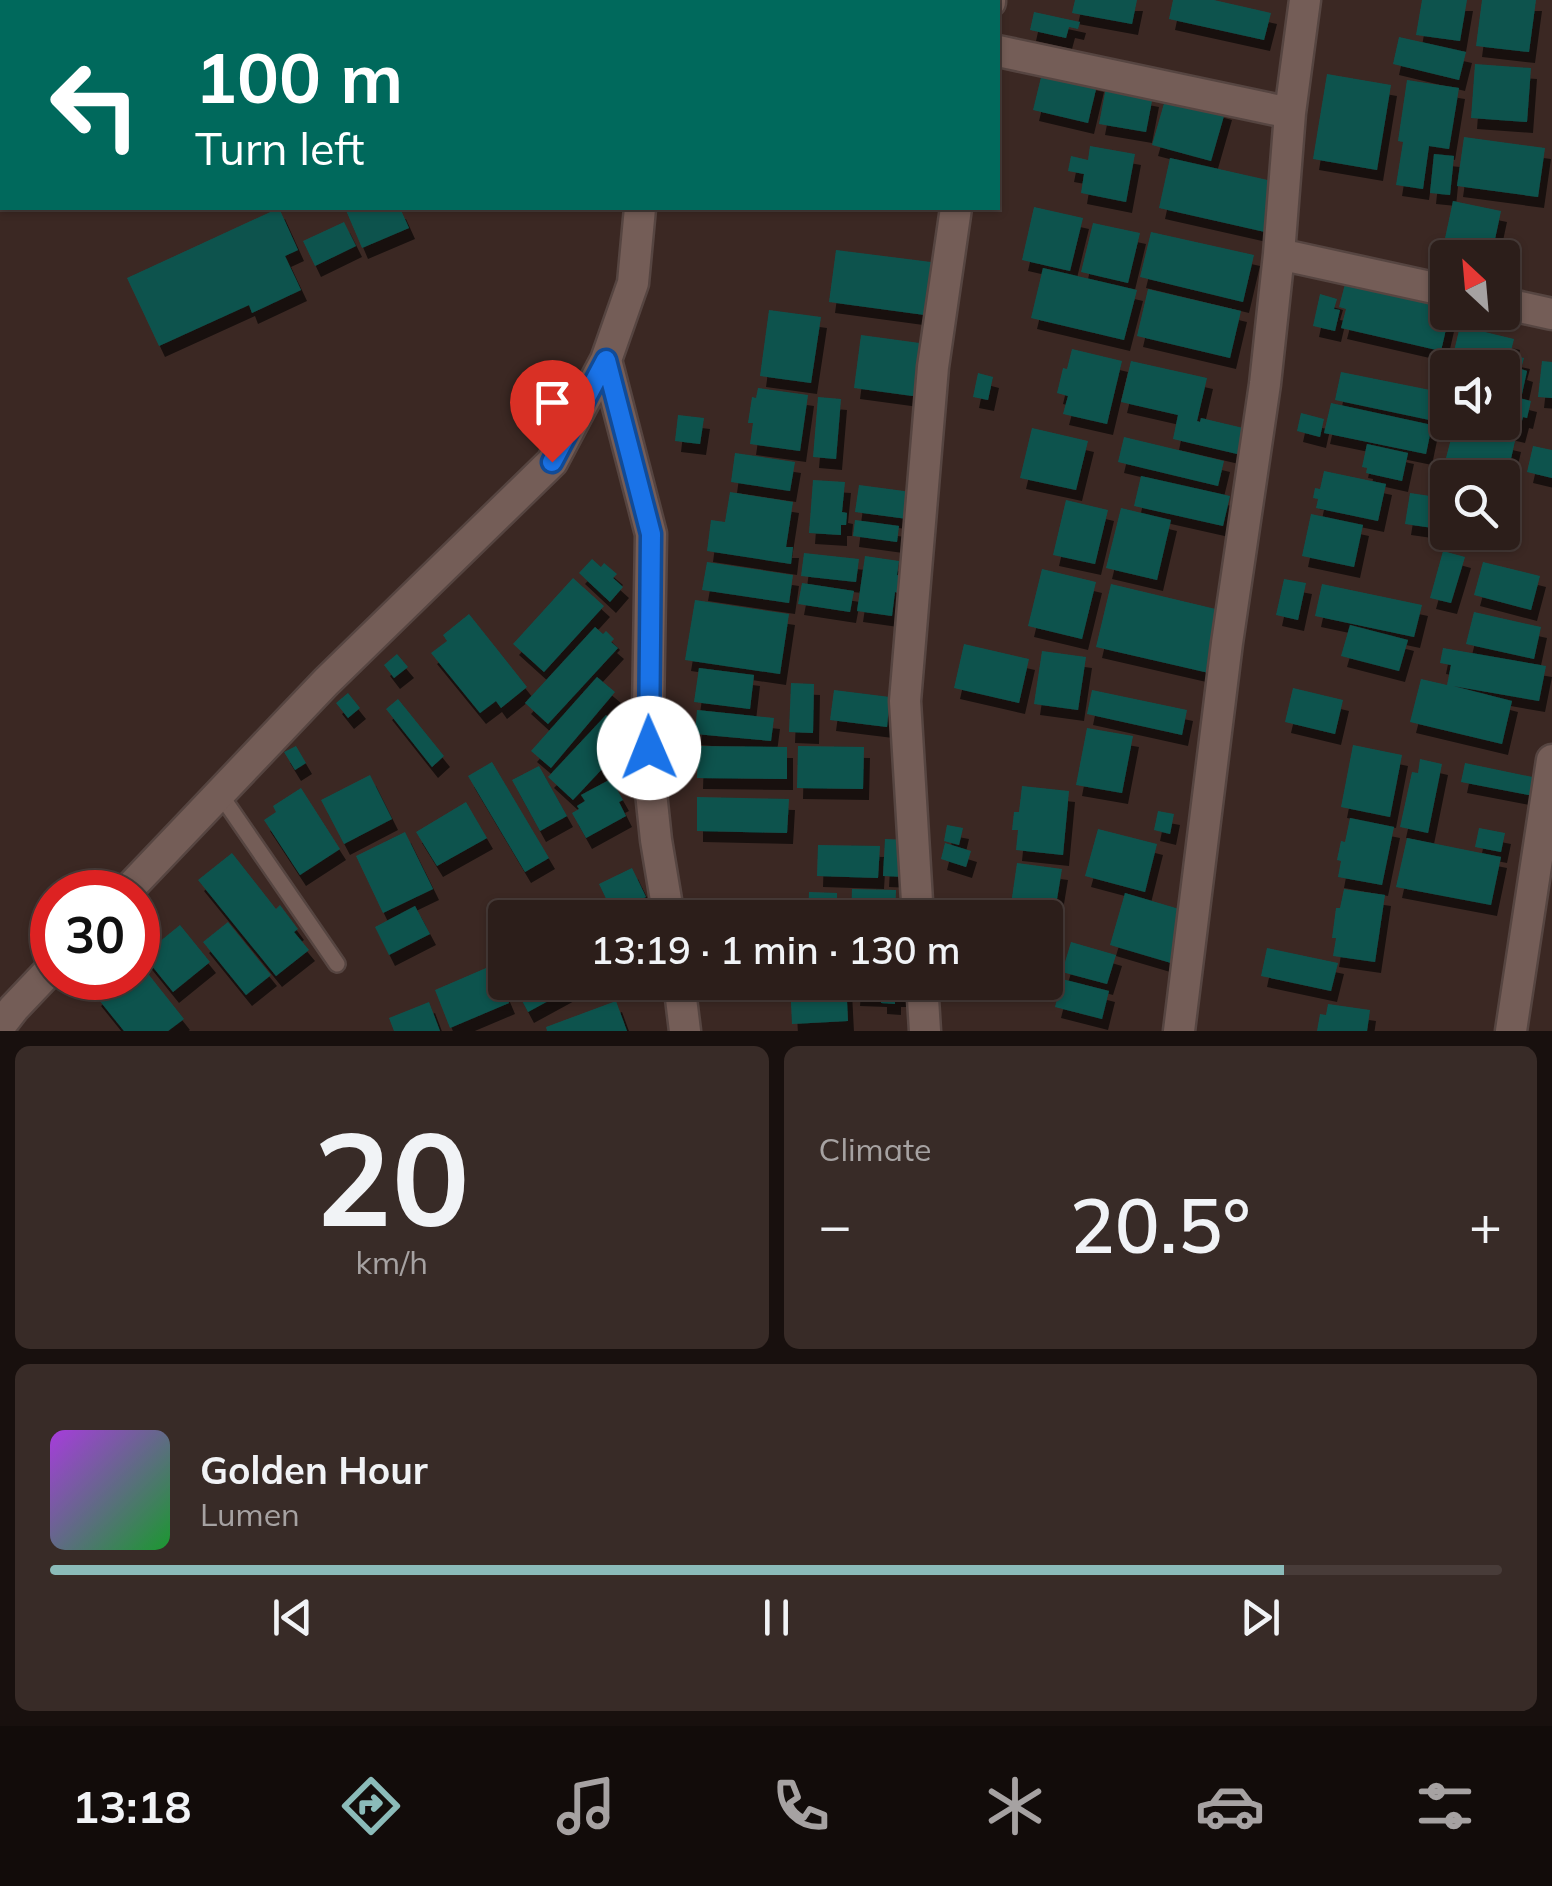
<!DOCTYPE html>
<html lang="en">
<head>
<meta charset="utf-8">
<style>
	:root { --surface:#2c1e1a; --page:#382b27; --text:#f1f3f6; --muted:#a6a2a2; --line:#483c39; --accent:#8bbbb9 }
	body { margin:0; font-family:Mulish,sans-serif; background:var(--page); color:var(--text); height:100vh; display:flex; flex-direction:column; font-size:38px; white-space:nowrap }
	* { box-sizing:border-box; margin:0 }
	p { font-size:32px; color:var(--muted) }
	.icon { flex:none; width:55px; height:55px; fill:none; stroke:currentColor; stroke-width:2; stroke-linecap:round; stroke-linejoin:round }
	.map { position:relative; height:1031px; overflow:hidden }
	.details { display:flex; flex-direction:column; gap:15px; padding:15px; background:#18100e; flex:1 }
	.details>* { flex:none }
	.banner { position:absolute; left:0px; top:0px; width:1000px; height:210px; box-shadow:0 2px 8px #0004,0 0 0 2px var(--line); background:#00695c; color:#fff; overflow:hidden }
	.needle { width:65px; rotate:334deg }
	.buttons { position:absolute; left:1430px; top:240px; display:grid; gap:20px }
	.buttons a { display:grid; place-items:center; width:90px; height:90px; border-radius:10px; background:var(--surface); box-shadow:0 2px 8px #0004,0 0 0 2px var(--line); font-size:50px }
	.speed { position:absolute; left:30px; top:870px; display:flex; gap:20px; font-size:50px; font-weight:700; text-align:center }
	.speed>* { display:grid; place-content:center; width:130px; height:130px; border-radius:50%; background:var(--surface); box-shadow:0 2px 8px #0004,0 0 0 2px var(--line); line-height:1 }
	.speed .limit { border:15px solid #d22; background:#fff; color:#111 }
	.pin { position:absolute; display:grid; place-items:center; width:85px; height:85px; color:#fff; margin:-102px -42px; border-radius:50% 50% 50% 0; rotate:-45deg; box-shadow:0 0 10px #0007 }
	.pin .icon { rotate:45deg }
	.me { position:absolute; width:110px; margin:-55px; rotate:359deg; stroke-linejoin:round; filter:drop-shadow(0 0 8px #0008) }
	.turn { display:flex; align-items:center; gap:35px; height:210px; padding:0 30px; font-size:45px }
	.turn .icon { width:130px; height:130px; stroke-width:2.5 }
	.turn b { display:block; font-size:70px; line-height:85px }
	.big { font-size:75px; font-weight:600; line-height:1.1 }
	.details .widget { flex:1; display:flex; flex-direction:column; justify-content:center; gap:15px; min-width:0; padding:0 35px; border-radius:15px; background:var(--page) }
	.details .dial { align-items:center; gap:0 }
	.dial b { font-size:130px; line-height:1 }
	.song { display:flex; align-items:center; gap:30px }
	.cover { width:120px; height:120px; border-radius:15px; background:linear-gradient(135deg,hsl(280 70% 55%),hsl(130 70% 35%)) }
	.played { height:10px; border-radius:5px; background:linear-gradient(90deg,var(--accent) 85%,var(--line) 85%) }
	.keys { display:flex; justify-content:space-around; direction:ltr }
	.heat { display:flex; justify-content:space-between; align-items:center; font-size:55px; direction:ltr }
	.details .tiles { flex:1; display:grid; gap:15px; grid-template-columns:1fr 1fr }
	.widget:last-child { grid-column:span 2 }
	.trip { position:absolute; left:488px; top:900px; width:575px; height:100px; border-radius:10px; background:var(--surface); box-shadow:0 2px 8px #0004,0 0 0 2px var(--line); font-weight:600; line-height:100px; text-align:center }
	.menu { display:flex; height:160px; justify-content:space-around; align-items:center; background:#120c0a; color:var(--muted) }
	.menu .icon { width:70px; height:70px }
	.menu .on { color:var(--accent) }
	.menu b { font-size:45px; color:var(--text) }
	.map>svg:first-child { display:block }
	.building { fill:#0f534e; filter:url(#shadow) }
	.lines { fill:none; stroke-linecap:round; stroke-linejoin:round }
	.lane-casing { stroke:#564541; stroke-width:20 }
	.street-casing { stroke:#564541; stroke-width:35 }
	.lane { stroke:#745d57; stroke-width:15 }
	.street { stroke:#745d57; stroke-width:30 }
	.route-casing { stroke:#114b97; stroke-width:25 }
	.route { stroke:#1a73e8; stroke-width:18 }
</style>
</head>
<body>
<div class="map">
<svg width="1552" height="1031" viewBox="0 0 1552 1031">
	<defs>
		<filter id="shadow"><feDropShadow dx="6" dy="11" stdDeviation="0" flood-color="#0009"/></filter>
	</defs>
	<rect width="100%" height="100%" fill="#3b2823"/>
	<path class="building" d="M1075,0H1137L1132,24L1072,13Z
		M1173,0H1214L1271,13L1264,40L1169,19Z
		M1422,0H1467L1460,41L1416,35Z
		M1482,0H1536L1529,52L1476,46Z
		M1034,12L1080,22L1078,29L1069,27L1066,38L1030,30Z
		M1399,37L1466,52L1459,80L1393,64Z
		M1475,64L1531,68L1527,122L1471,118Z
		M1043,69L1098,81L1088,123L1033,110Z
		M1327,74L1391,85L1377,170L1313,159Z
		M1407,80L1459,88L1449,149L1429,146L1423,189L1396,185L1403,142L1398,141Z
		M1106,87L1153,96L1146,132L1099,124Z
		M1167,93L1226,109L1211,161L1152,145Z
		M1464,137L1545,148L1538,197L1457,186Z
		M1090,146L1135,154L1126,202L1081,193L1084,174L1068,171L1071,156L1088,160Z
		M1434,154L1454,156L1450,195L1430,193Z
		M1170,158L1277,182L1265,232L1159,208Z
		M1453,201L1501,211L1491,258H1448V268L1439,266Z
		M1034,207L1083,218L1070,271L1022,260Z
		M279,208L298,250L285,256L301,290L252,313L249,305L159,346L127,278Z
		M345,208H400L409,228L362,248Z
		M344,222L356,246L315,266L303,241Z
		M1093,223L1140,233L1128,283L1081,272Z
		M1151,232L1254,255L1243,302L1140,277Z
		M836,250L939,263L932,316L829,302Z
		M1043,268L1137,290L1124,340L1031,318Z
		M1347,276L1448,299V312H1450L1441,351L1341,328L1346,309L1339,307Z
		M1148,289L1241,311L1230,358L1137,336Z
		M1320,294L1337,299L1334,309L1340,310L1335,331L1313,326Z
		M769,310L821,317L811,383L760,376Z
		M1460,326L1514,339L1510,355L1524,358L1521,369L1527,371L1522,394L1502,389V368H1450Z
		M861,335L927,344L920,397L854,388Z
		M1072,349L1122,361L1107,424L1063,414L1068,396L1057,393L1063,368L1067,369Z
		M1131,361L1207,378L1197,421L1200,422L1201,418L1256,431L1250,457L1173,439L1178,415L1121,402Z
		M1542,361L1552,362V398L1538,397Z
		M1341,372L1445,393L1439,422L1335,400Z
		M978,373L993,377L988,400L973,397Z
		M758,388L808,395L800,451L750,444L753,423H748L752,397L756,398Z
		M1502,394L1531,401L1527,418L1523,417L1519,432L1485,424L1502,422Z
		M818,397L841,399L836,459L813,457Z
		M1331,403L1432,425L1426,454L1324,433Z
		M1301,413L1324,419L1320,437L1297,431Z
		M678,415L704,418L700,444L675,441Z
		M1454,427L1515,441L1508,472L1446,458Z
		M1032,428L1088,441L1076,490L1020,478Z
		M1124,437L1224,461L1218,486L1118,462Z
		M1367,444L1408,453L1402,481L1366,473L1367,468L1362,467Z
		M1533,446L1552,450V478L1527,472Z
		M735,453L795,462L790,491L731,482Z
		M1324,471L1386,484L1378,521L1316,508L1318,499L1313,498L1315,488L1320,489Z
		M1141,476L1230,496L1223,526L1134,506Z
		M813,480L845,482L842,512L847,513L846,525H841V535L809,533Z
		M859,485L919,493L915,520L855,512Z
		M730,492L793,502L786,547H793L791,564L707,551L711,520L725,522Z
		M1410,493L1437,497L1433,528L1405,524Z
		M1066,500L1108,510L1095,564L1053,555Z
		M1121,508L1171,520L1157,580L1106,568Z
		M1311,514L1363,525L1354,567L1302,556Z
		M855,520L899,526L897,542L853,536Z
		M1443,551L1465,557L1451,603L1430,598Z
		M804,553L859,559L856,582L801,576Z
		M865,556L899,561L897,575L901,576L898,593L895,592L892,616L857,611Z
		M592,559L601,567L604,563L617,574L613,578L623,587L610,602L579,573Z
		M707,562L793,575L789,603L702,590Z
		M1483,562L1540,576L1531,610L1474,595Z
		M1042,569L1096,582L1082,639L1028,626Z
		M573,578L604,606L544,672L513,644Z
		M1284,579L1306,583L1298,620L1276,615Z
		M802,583L854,591L850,612L798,604Z
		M1111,584L1224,611L1209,673L1096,647Z
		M1322,584L1422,605L1414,637L1315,616Z
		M695,600L789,614L780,674L685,660Z
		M1474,612L1541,627L1534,659L1466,644Z
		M469,614L527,687L501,708L496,701L480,713L431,653L447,641L443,635Z
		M1350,625L1408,640L1399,671L1341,656Z
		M595,627L603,634L606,631L614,639L611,642L618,648L548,724L525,703Z
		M964,644L1029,659L1019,703L954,688Z
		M1443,648L1546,666L1539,701L1453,686L1512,701L1502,744L1410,722L1421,679L1447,685L1451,665L1440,663Z
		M1042,651L1086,657L1078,710L1034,704Z
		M397,654L408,667L394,678L384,665Z
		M699,668L754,675L750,709L694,702Z
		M597,677L615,692L551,768L531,751Z
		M791,683L814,684L813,733L789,732Z
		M1293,688L1343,700L1335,734L1285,722Z
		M834,690L890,697L887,727L830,720Z
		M1092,690L1187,710L1182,735L1087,714Z
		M348,693L360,708L348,718L336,703Z
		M398,699L444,756L432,767L386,709Z
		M697,710L774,718L771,741L695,734Z
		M606,715L631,738L573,800L548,777Z
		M1087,728L1133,736L1122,793L1076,785Z
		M1353,745L1402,755L1390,817L1341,807Z
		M296,746L306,763L295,770L284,752Z
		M698,746L787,747V779L697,778Z
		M798,746L864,747L863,789L797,788Z
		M626,758L636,772L622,781L613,767Z
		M1420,759L1442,764L1428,833L1400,827L1412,772L1418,773Z
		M492,762L549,858L525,872L468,776Z
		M1465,763L1547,780L1544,798L1461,782Z
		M539,766L567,816L540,831L512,780Z
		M370,775L392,819L344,844L321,800Z
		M611,779L623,800L619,802L626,816L586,838L572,813L579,809L577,806L585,801L581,795Z
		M1022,786L1069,791L1063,855L1016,850L1018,830H1012L1014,812H1019Z
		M301,788L340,849L300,875L264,820L276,812L273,806Z
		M697,797L789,799L787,833L697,831Z
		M466,802L487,838L437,866L416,832Z
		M1158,811L1174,814L1170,834L1154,830Z
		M1350,818L1394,827L1382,885L1338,877L1341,861L1337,860L1341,841L1345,842Z
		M947,825L963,828L959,845L944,841Z
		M1479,828L1505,833L1501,852L1475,847Z
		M1098,829L1157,844L1145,892L1085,876Z
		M405,832L433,889L383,913L356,856Z
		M1407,838L1501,857L1491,905L1396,887Z
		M885,839L909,840L907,877L883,876Z
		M945,843L971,851L966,867L941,859Z
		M818,845L880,846L878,878L817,876Z
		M232,853L276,909L280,905L298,929L294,932L309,950L276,976L198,880Z
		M1017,863L1062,869L1052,929L1045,928V918H1009Z
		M632,868L646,897L613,913L599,884Z
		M852,889L896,890L895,918H851Z
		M1344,889L1385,895L1375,962L1333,956L1336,938H1332L1336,908H1340Z
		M809,892L837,893V918H808Z
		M1125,893L1186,911L1171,963L1110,945Z
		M415,906L430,934L389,955L375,927Z
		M228,922L271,975L246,995L203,942Z
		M180,925L210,962L173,992L143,955Z
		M1071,942L1116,955L1107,984L1062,972Z
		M1267,948L1338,963L1331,991L1261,976Z
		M138,961L184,1019L168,1031H124L95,995L116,978H138Z
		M493,965L509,1003L450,1028L435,990Z
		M1062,979L1109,991L1102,1019L1055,1007Z
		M512,982H583L528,1012Z
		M790,982H846L848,1021L792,1024Z
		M855,982H902L901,996H895V1004L881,1003V996L854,995Z
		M616,1001L627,1031H547L546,1027Z
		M429,1002L440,1031H394L389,1018Z
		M1328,1004L1370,1010L1367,1031H1317L1320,1014L1326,1015Z"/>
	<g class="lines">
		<g class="lane-casing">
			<path id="lane" d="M220,794L337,964"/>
		</g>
		<g class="street-casing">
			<path id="street" d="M639,0V2
				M695,0L710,2
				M1305,0L1290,113L1279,254L1448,291
				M990,2V0
				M998,51L1290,113
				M1502,303L1552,314
				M606,360L651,534L648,712L650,783L656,840L669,918
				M126,892L326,682L552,462L606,360L633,283L640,208
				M918,918L905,701L933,367L956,208
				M679,982L685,1031
				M922,982L925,1031
				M0,1026L14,1008L52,968
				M1179,1031L1227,643L1265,384L1279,254
				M1511,1031L1552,760"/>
		</g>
		<use href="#lane" class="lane"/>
		<use href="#street" class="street"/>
	</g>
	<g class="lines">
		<g class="route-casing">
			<path id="route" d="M552,462L606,360L651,534L649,748"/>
		</g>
		<use href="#route" class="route"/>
	</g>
</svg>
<div class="buttons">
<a><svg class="needle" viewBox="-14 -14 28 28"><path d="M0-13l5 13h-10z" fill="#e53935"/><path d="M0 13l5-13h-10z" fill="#a6a2a2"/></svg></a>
<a><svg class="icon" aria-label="sound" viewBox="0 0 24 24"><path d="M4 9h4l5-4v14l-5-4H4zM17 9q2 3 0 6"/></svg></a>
<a><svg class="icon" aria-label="search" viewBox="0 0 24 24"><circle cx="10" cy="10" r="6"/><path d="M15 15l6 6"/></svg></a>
</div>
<div class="speed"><div class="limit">30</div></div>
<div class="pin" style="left:552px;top:462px;background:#d93025"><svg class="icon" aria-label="arrive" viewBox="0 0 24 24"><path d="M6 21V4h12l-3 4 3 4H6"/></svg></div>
<svg class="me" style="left:649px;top:748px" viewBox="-20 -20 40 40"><circle r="19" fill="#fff"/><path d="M0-13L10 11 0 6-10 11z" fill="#1a73e8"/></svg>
<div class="trip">13:19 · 1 min · 130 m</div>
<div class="banner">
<div class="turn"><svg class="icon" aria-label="left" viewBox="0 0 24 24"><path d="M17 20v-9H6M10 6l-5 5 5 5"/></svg><div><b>100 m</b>Turn left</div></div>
</div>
</div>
<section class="details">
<div class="tiles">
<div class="widget dial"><b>20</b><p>km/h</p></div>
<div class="widget"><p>Climate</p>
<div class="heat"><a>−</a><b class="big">20.5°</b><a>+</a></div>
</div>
<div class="widget">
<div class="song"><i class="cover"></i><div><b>Golden Hour</b><p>Lumen</p></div></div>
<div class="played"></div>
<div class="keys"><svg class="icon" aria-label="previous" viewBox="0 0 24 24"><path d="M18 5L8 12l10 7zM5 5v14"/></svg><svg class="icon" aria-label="pause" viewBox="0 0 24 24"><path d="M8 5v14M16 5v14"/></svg><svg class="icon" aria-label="next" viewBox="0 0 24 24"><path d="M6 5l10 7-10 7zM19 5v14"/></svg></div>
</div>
</div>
</section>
<nav class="menu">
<b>13:18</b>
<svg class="icon on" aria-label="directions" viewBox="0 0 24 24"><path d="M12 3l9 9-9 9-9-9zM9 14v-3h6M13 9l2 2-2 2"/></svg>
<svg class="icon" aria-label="music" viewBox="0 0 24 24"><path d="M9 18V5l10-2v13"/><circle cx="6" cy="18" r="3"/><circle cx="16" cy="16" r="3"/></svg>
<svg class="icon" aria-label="phone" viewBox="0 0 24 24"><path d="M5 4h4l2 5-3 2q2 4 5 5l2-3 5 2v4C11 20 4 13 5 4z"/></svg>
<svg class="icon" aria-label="climate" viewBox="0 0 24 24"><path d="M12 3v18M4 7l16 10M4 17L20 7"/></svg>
<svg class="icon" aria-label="car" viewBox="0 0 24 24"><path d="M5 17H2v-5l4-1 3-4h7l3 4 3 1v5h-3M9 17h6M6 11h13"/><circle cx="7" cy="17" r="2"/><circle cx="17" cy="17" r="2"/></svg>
<svg class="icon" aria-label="filters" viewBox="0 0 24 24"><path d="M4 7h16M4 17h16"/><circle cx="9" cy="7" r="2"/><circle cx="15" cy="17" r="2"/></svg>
</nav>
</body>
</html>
